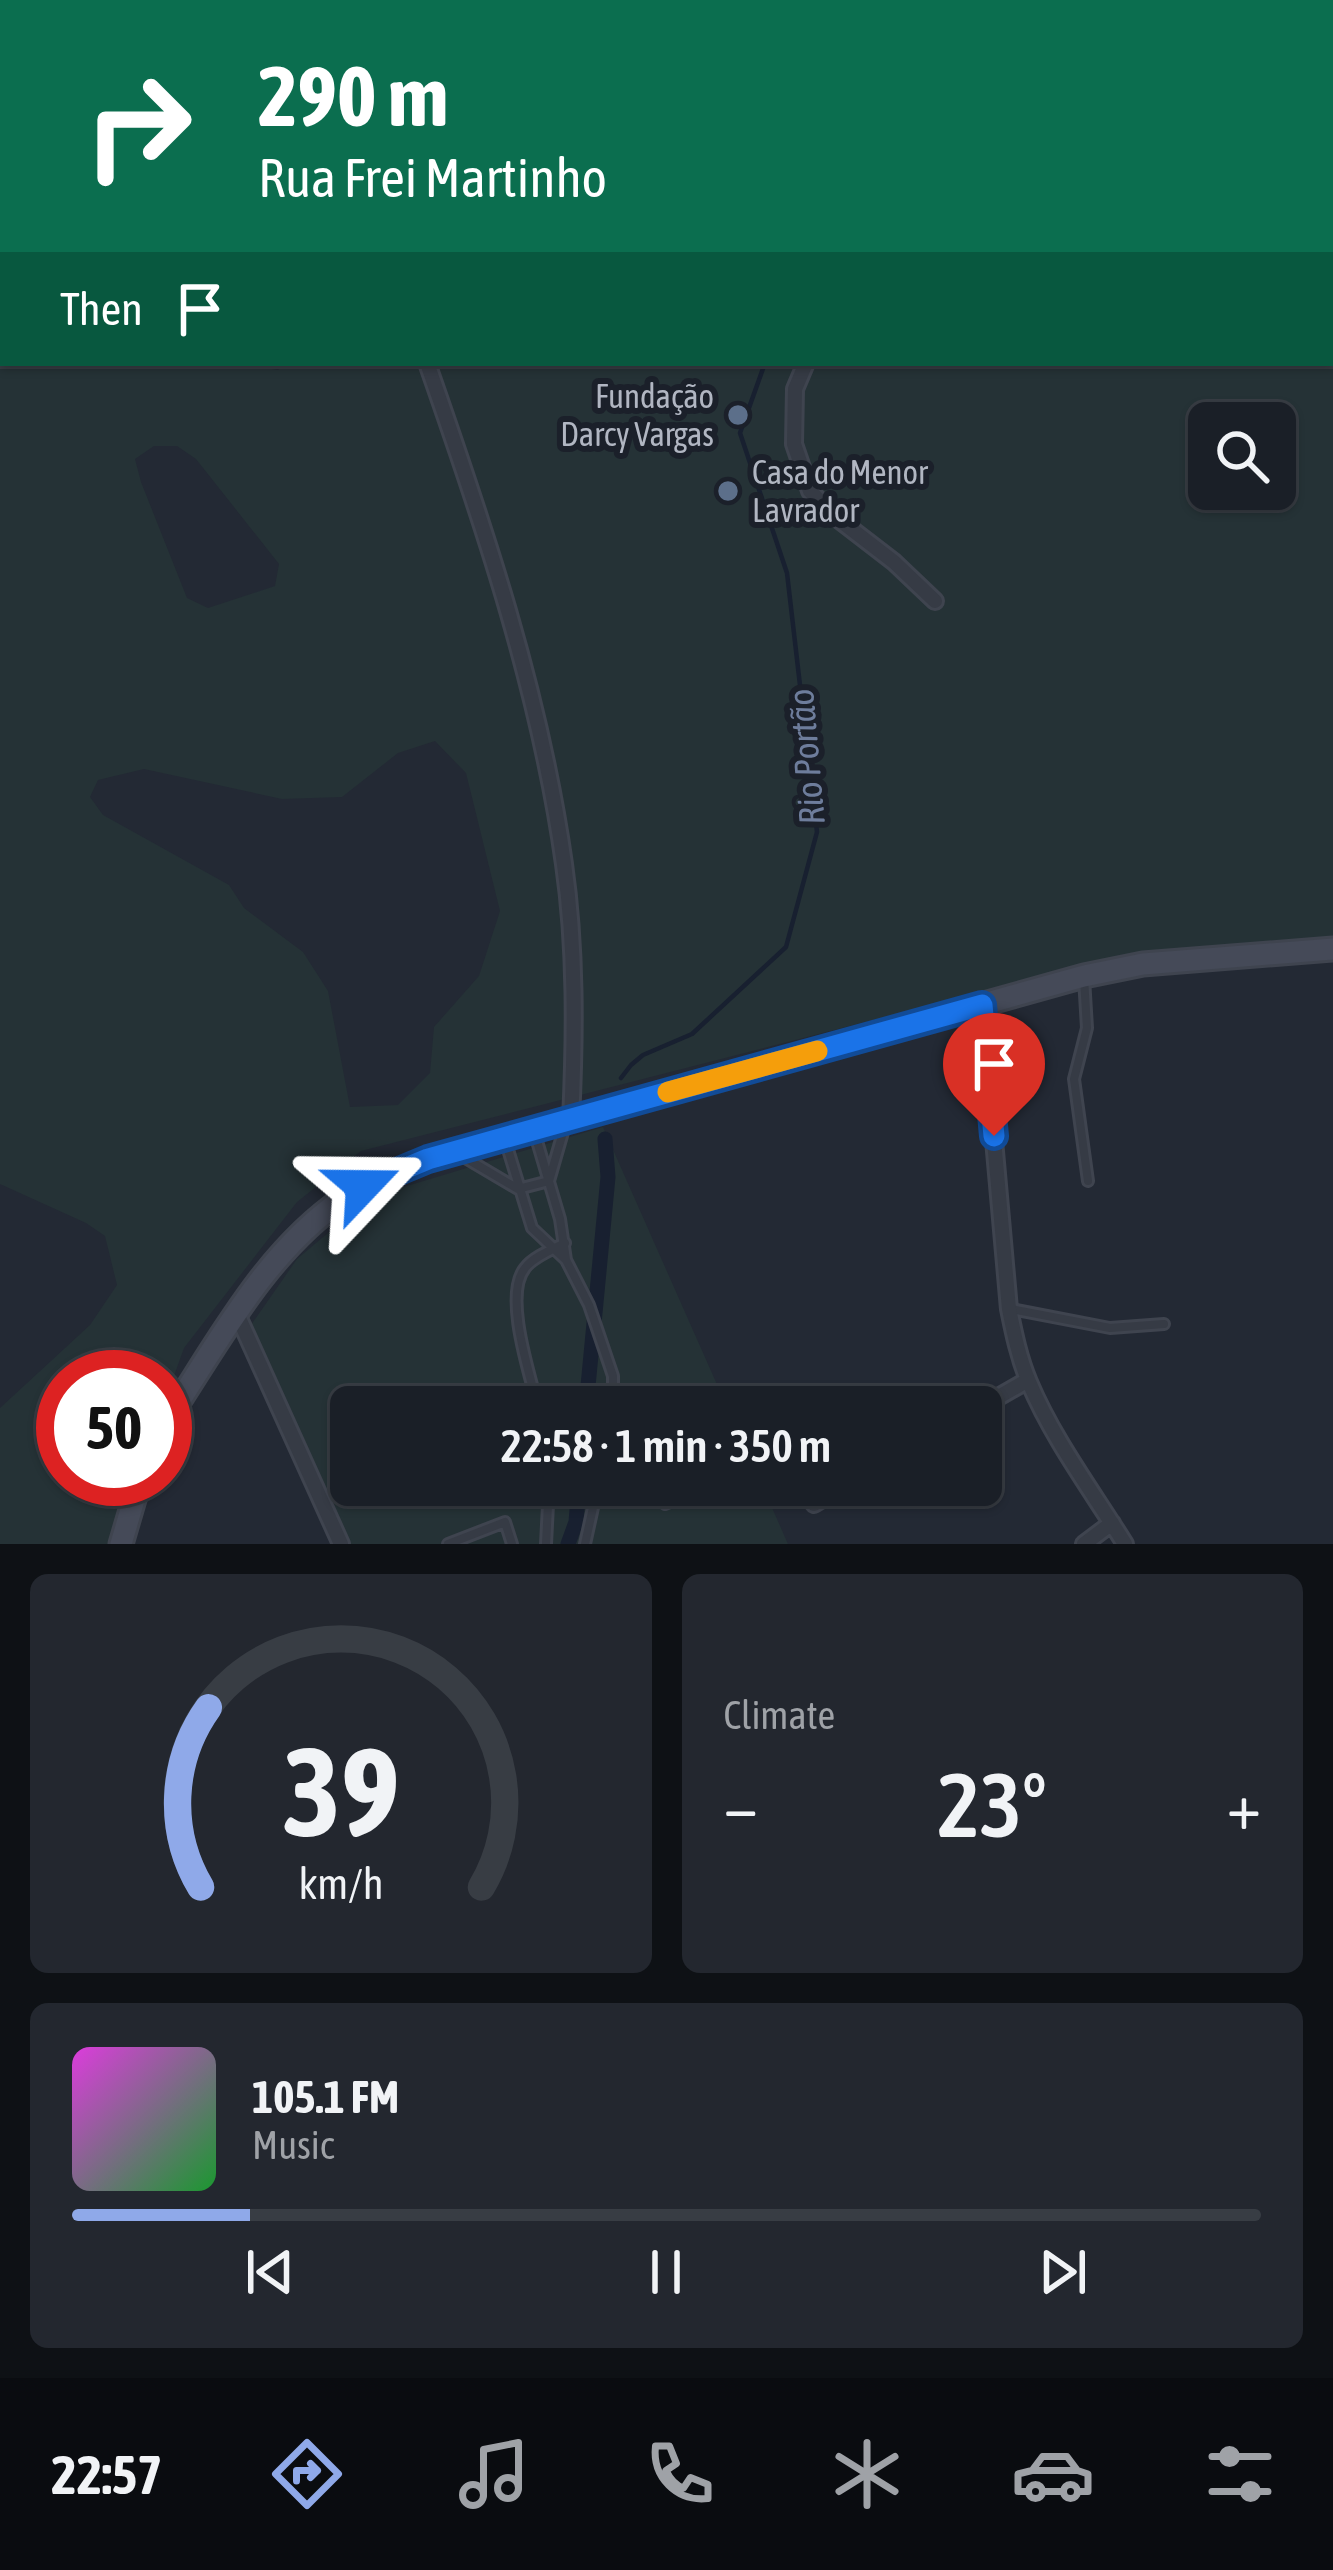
<!DOCTYPE html>
<html lang="en">
<head>
<meta charset="utf-8">
<style>
	:root { --surface:#1a1f27; --page:#23272f; --text:#f1f3f6; --muted:#9fa2a7; --line:#383d44; --accent:#8fa9e9 }
	body { margin:0; font-family:"Asap Condensed",sans-serif; background:var(--page); color:var(--text); height:100vh; display:flex; flex-direction:column; font-size:45px; white-space:nowrap }
	* { box-sizing:border-box; margin:0 }
	p { font-size:39px; color:var(--muted) }
	.icon { flex:none; width:66px; height:66px; fill:none; stroke:currentColor; stroke-width:2; stroke-linecap:round; stroke-linejoin:round }
	.map { position:relative; height:1544px; overflow:hidden }
	.drawer { display:flex; flex-direction:column; gap:30px; padding:30px; background:#0e1115; flex:1 }
	.drawer>* { flex:none }
	.banner { position:absolute; left:0px; top:0px; width:1335px; height:366px; box-shadow:0 3px 9px #0004,0 0 0 3px var(--line); background:#0b6e4f; color:#fff; overflow:hidden }
	.buttons { position:absolute; left:1188px; top:402px; display:grid; gap:24px }
	.buttons a { display:grid; place-items:center; width:108px; height:108px; border-radius:18px; background:var(--surface); box-shadow:0 3px 9px #0004,0 0 0 3px var(--line); font-size:60px }
	.speed { position:absolute; left:36px; top:1350px; display:flex; gap:24px; font-size:60px; font-weight:700; text-align:center }
	.speed>* { display:grid; place-content:center; width:156px; height:156px; border-radius:50%; background:var(--surface); box-shadow:0 3px 9px #0004,0 0 0 3px var(--line); line-height:1 }
	.speed .limit { border:18px solid #d22; background:#fff; color:#111 }
	.pin { position:absolute; display:grid; place-items:center; width:102px; height:102px; color:#fff; margin:-123px -51px; border-radius:50% 50% 50% 0; rotate:-45deg; box-shadow:0 0 12px #0007 }
	.pin .icon { rotate:45deg }
	.me { position:absolute; width:132px; margin:-66px; rotate:67deg; stroke-linejoin:round; filter:drop-shadow(0 0 9px #0008) }
	.turn { display:flex; align-items:center; gap:42px; height:252px; padding:0 60px; font-size:54px }
	.turn .icon { width:156px; height:156px; stroke-width:2.5 }
	.turn b { display:block; font-size:84px; line-height:102px }
	.then { display:flex; align-items:center; height:114px; padding:0 60px; background:#0003; gap:24px; font-size:45px }
	.big { font-size:90px; font-weight:600; line-height:1.1 }
	.drawer .tile { flex:1; display:flex; flex-direction:column; justify-content:center; gap:18px; min-width:0; padding:0 42px; border-radius:18px; background:var(--page) }
	.drawer .dial { align-items:center; gap:0 }
	.dial svg { height:312px; overflow:visible; fill:none; stroke:var(--line); stroke-width:7; stroke-linecap:round; text-anchor:middle }
	.dial text { fill:var(--text); stroke:none }
	.song { display:flex; align-items:center; gap:36px }
	.cover { width:144px; height:144px; border-radius:18px; background:linear-gradient(135deg,hsl(300 70% 55%),hsl(130 70% 35%)) }
	.played { height:12px; border-radius:6px; background:linear-gradient(90deg,var(--accent) 15%,var(--line) 15%) }
	.keys { display:flex; justify-content:space-around; direction:ltr }
	.heat { display:flex; justify-content:space-between; align-items:center; font-size:66px; direction:ltr }
	.drawer .tiles { flex:1; display:grid; gap:30px; grid-template-columns:1fr 1fr }
	.tile:last-child { grid-column:span 2 }
	.trip { position:absolute; left:330px; top:1386px; width:672px; height:120px; border-radius:18px; background:var(--surface); box-shadow:0 3px 9px #0004,0 0 0 3px var(--line); font-weight:600; line-height:120px; text-align:center }
	.tabs { display:flex; height:192px; justify-content:space-around; align-items:center; background:#0a0c10; color:var(--muted) }
	.tabs .icon { width:84px; height:84px }
	.tabs .selected { color:var(--accent) }
	.tabs b { font-size:54px; color:var(--text) }
	.map>svg:first-child { display:block }
	.green { fill:#253236; fill-rule:evenodd }
	.lines { fill:none; stroke-linecap:round; stroke-linejoin:round }
	.stream { stroke:#182030; stroke-width:4.5 }
	.canal { stroke:#182030; stroke-width:15 }
	.service-casing { stroke:#3f444f; stroke-width:14 }
	.minor-casing { stroke:#3f444f; stroke-width:20 }
	.secondary-casing { stroke:#3f444f; stroke-width:27 }
	.service { stroke:#363b45; stroke-width:8 }
	.minor { stroke:#363b45; stroke-width:14 }
	.secondary { stroke:#454a58; stroke-width:21 }
	.route-casing { stroke:#114b97; stroke-width:30 }
	.route { stroke:#1a73e8; stroke-width:21 }
	.slow { stroke:#f59e0b; stroke-width:21 }
	.service-dot { fill:#5c6f8a; stroke:#1b202a; stroke-width:4.5 }
	.labels { text-anchor:middle; dominant-baseline:central; stroke-width:12; stroke-linejoin:round; paint-order:stroke }
	.poi-label { font-size:33px; fill:#b1b6c2; stroke:#1b202a; text-anchor:end }
	.water-label { font-size:36px; font-style:italic; fill:#6e7d9c; stroke:#1b202a }
</style>
</head>
<body>
<div class="map">
<svg width="1333" height="1544" viewBox="0 0 1333 1544">
	<rect width="100%" height="100%" fill="#232934"/>
	<path class="green" d="M0,0H1333V945L1164,956L1018,983L361,1151L297,1202L184,1348L165,1401V1377H63V1479H137L114,1544H0V1408L90,1325L117,1285L105,1236L86,1223L0,1184ZM3,3H1332V363H286L278,370L237,363H3ZM1209,423H1275V489H1209ZM154,446H177L196,459L279,564L275,586L208,608L187,598L141,482L135,459ZM435,741L466,773L500,911L479,976L434,1027L430,1073L398,1105L350,1107L328,991L303,952L244,908L229,885L103,815L90,797L98,780L144,769L282,799L342,797L398,753Z
		M603,1127L727,1407H351V1485H762L788,1544H343L244,1335L297,1259L353,1212L397,1189Z"/>
	<g class="lines">
		<path class="stream" d="M1332,279H1333
			M621,1078L631,1065L643,1055L692,1034L786,947L817,832L787,573L740,433L765,363"/>
		<path class="canal" d="M586,1407L608,1177L605,1139
			M568,1544L576,1522L579,1485"/>
		<g class="service-casing">
			<path id="service" d="M1084,978L1087,1028L1074,1079L1088,1181
				M534,1131L560,1219L566,1260
				M506,1143L532,1228L566,1260L589,1305L613,1376V1407
				M462,1156L518,1189L549,1181L566,1122
				M1011,1309L1110,1328L1164,1324
				M538,1407C530,1375 503,1295 525,1268C533,1257 553,1249 565,1243
				M657,1485L665,1504L710,1485
				M448,1544L505,1522L512,1544
				M546,1544L549,1485
				M585,1544L598,1485"/>
		</g>
		<g class="minor-casing">
			<path id="minor" d="M427,363C484,526 540,692 564,864C576,948 575,1036 571,1120
				M806,363L795,389L794,444L810,491L833,515L894,562L935,601
				M982,1005L1009,1309C1014,1334 1019,1358 1029,1382C1053,1439 1092,1491 1125,1544
				M237,1314L341,1544
				M981,1407L1028,1380
				M814,1504L846,1485
				M1084,1544L1112,1523"/>
		</g>
		<g class="secondary-casing">
			<path id="secondary" d="M165,1423C217,1345 264,1253 343,1199C369,1181 399,1170 428,1159L1084,976L1143,964L1333,949
				M121,1544L140,1479"/>
		</g>
		<use href="#service" class="service"/>
		<use href="#minor" class="minor"/>
		<use href="#secondary" class="secondary"/>
	</g>
	<g class="lines">
		<g class="route-casing">
			<path id="route" d="M363,1186L428,1159L982,1005L994,1136"/>
		</g>
		<use href="#route" class="route"/>
		<path class="slow" d="M668,1092L817,1051"/>
	</g>
	<g class="service-dot">
		<circle cx="738" cy="415" r="12"/>
		<circle cx="728" cy="491" r="12"/>
	</g>
	<g class="labels">
		<g class="poi-label">
			<text x="714" y="396">Fundação<tspan x="714" dy="38">Darcy Vargas</tspan></text>
			<text x="752" y="472" text-anchor="start">Casa do Menor<tspan x="752" dy="38">Lavrador</tspan></text>
		</g>
		<g class="water-label">
			<text transform="translate(806 757) rotate(-95)">Rio Portão</text>
		</g>
	</g>
</svg>
<div class="buttons">
<a><svg class="icon" aria-label="search" viewBox="0 0 24 24"><circle cx="10" cy="10" r="6"/><path d="M15 15l6 6"/></svg></a>
</div>
<div class="speed"><div class="limit">50</div></div>
<div class="pin" style="left:994px;top:1136px;background:#d93025"><svg class="icon" aria-label="arrive" viewBox="0 0 24 24"><path d="M6 21V4h12l-3 4 3 4H6"/></svg></div>
<svg class="me" style="left:363px;top:1186px" viewBox="-20 -20 40 40"><path d="M0-17L14 15 0 8-14 15z" fill="#1a73e8" stroke="#fff" stroke-width="4"/></svg>
<div class="trip">22:58 · 1 min · 350 m</div>
<div class="banner">
<div class="turn"><svg class="icon" aria-label="right" viewBox="0 0 24 24"><path d="M7 20v-9h11M14 6l5 5-5 5"/></svg><div><b>290 m</b>Rua Frei Martinho</div></div>
<div class="then">Then<svg class="icon" aria-label="arrive" viewBox="0 0 24 24"><path d="M6 21V4h12l-3 4 3 4H6"/></svg></div>
</div>
</div>
<section class="drawer">
<div class="tiles">
<div class="tile dial"><svg viewBox="0 0 100 80">
<path d="M14 69A42 42 0 1 1 86 69"/>
<path d="M14 69A42 42 0 0 1 16 23" stroke="#8fa9e9"/>
<text x="50" y="56" font-size="32" font-weight="700">39</text>
<text x="50" y="72" font-size="11">km/h</text>
</svg></div>
<div class="tile"><p>Climate</p>
<div class="heat"><a>−</a><b class="big">23°</b><a>+</a></div>
</div>
<div class="tile">
<div class="song"><i class="cover"></i><div><b>105.1 FM</b><p>Music</p></div></div>
<div class="played"></div>
<div class="keys"><svg class="icon" aria-label="previous" viewBox="0 0 24 24"><path d="M18 5L8 12l10 7zM5 5v14"/></svg><svg class="icon" aria-label="pause" viewBox="0 0 24 24"><path d="M8 5v14M16 5v14"/></svg><svg class="icon" aria-label="next" viewBox="0 0 24 24"><path d="M6 5l10 7-10 7zM19 5v14"/></svg></div>
</div>
</div>
</section>
<nav class="tabs">
<b>22:57</b>
<svg class="icon selected" aria-label="directions" viewBox="0 0 24 24"><path d="M12 3l9 9-9 9-9-9zM9 14v-3h6M13 9l2 2-2 2"/></svg>
<svg class="icon" aria-label="music" viewBox="0 0 24 24"><path d="M9 18V5l10-2v13"/><circle cx="6" cy="18" r="3"/><circle cx="16" cy="16" r="3"/></svg>
<svg class="icon" aria-label="phone" viewBox="0 0 24 24"><path d="M5 4h4l2 5-3 2q2 4 5 5l2-3 5 2v4C11 20 4 13 5 4z"/></svg>
<svg class="icon" aria-label="climate" viewBox="0 0 24 24"><path d="M12 3v18M4 7l16 10M4 17L20 7"/></svg>
<svg class="icon" aria-label="car" viewBox="0 0 24 24"><path d="M5 17H2v-5l4-1 3-4h7l3 4 3 1v5h-3M9 17h6M6 11h13"/><circle cx="7" cy="17" r="2"/><circle cx="17" cy="17" r="2"/></svg>
<svg class="icon" aria-label="filters" viewBox="0 0 24 24"><path d="M4 7h16M4 17h16"/><circle cx="9" cy="7" r="2"/><circle cx="15" cy="17" r="2"/></svg>
</nav>
</body>
</html>
